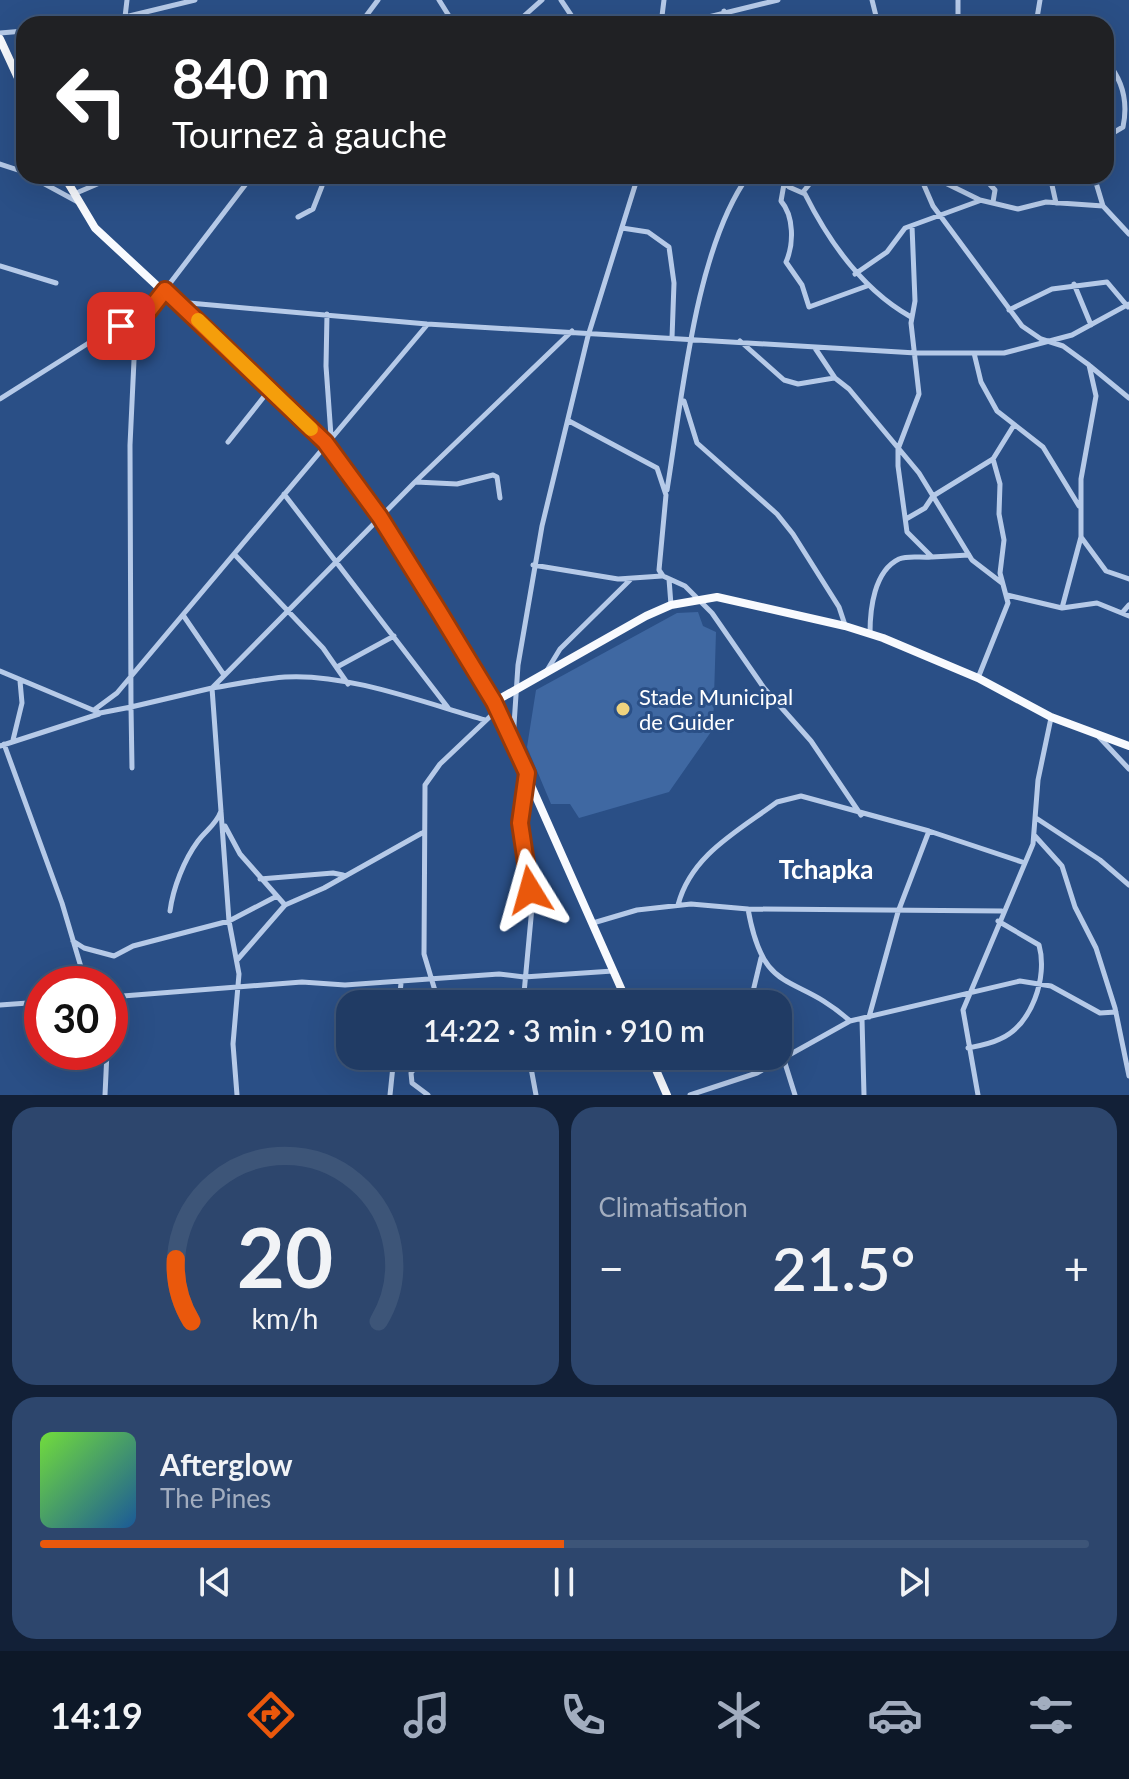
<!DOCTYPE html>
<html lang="fr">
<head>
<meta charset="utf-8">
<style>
	:root { --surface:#203b64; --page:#2d466d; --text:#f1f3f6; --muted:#a2adbf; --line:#3d5578; --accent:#ea580c }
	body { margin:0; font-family:Lato,sans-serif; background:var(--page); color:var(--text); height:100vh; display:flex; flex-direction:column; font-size:30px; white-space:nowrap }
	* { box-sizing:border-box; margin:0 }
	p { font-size:26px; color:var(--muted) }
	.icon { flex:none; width:44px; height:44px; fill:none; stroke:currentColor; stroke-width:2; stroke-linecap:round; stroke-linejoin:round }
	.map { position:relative; height:1095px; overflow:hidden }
	.panel { display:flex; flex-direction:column; gap:12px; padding:12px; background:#122037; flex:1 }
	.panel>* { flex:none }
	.top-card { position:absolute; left:16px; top:16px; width:1098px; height:168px; border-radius:24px; box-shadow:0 8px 32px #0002,0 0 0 2px var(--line); background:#202124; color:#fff; overflow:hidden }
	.speed { position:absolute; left:24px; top:966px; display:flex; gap:16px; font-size:40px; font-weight:700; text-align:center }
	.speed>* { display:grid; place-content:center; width:104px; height:104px; border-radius:50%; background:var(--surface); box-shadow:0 8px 32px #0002,0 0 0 2px var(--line); line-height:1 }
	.speed .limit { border:12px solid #d22; background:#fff; color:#111 }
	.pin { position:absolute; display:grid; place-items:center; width:68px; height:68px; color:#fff; margin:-34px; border-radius:16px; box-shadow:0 4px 12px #0006 }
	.me { position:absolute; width:88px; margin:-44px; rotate:352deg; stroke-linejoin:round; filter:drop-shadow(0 0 6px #0008) }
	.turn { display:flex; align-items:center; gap:28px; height:168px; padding:0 24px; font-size:36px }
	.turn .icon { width:104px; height:104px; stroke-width:2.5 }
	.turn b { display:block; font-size:56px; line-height:68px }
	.big { font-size:60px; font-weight:600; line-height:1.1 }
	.panel .tile { flex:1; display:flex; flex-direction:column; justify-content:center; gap:12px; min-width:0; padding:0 28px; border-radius:24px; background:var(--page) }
	.panel .dial { align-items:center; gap:0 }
	.dial svg { height:208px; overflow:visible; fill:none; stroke:var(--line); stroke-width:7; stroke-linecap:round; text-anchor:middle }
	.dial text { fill:var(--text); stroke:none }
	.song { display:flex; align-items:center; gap:24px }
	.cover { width:96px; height:96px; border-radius:12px; background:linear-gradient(135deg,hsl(100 70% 55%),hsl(210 70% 35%)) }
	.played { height:8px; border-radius:4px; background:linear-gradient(90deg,var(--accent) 50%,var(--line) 50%) }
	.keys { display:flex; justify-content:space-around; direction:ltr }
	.heat { display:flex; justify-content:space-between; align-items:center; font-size:44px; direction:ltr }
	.panel .tiles { flex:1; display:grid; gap:12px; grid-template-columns:1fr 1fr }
	.tile:last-child { grid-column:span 2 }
	.trip { position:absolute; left:336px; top:990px; width:456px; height:80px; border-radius:24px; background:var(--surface); box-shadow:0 8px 32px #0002,0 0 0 2px var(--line); font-weight:600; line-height:80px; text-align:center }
	.dock { display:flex; height:128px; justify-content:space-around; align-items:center; background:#0d1828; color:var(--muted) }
	.dock .icon { width:56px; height:56px }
	.dock .on { color:var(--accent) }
	.dock b { font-size:36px; color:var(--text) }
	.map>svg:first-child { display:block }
	.green { fill:#3f68a2 }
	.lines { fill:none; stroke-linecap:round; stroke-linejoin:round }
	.minor { stroke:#b6cae8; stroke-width:5 }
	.primary { stroke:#f8fafe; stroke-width:8 }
	.route-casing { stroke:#983908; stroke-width:20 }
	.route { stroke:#ea580c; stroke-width:14 }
	.slow { stroke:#f59e0b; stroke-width:14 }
	.poi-dot { fill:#eed27e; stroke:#2a4f86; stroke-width:3 }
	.labels { text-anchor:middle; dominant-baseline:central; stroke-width:6; stroke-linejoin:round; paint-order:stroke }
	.poi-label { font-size:22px; fill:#fff; stroke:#2a4f86; text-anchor:start }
	.quarter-label { font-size:26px; font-weight:bold; fill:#fff; stroke:#2a4f86 }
</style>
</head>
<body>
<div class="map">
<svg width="1129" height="1095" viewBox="0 0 1129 1095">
	<rect width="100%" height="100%" fill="#2a4f86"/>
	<path class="green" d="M698,612L703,626L716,632L713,729L669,792L579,818L570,804H551L527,747L536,690L677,613Z"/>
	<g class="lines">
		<path class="minor" d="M439,0L454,24
			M561,0L577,24
			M872,0L878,24
			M724,11L729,24
			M125,17L195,0
			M92,24L125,17L127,0
			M360,24L378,0
			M515,24L542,0
			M661,24L664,0
			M680,24L778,0
			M958,24V0
			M1036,24L1040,0
			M0,33L24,31
			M1106,61C1123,80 1128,103 1123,127L1106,137
			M0,164L24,172
			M30,176L78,202
			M780,176L789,187L805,194C829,242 863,290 911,317
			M920,176L933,206L1022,326L1041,339L1063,346L1089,365L1096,396L1081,479V537L1062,608
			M931,176L980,200L1018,209L1046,202L1103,206
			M982,176L995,190L993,202
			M1050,176L1056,203
			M1094,176L1103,206L1129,234
			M784,184L781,201C794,216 794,244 786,262L802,285L809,307L867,286
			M803,192L816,176
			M74,194L116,176
			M298,217L313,209L322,186L320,180L309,176
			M912,226L915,301L911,323L919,394L898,449V466L907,532L932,557L969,555
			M622,228L648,232L669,247L674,283L672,338
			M0,266L56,283
			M855,274L887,252L905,228L979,201
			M1074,284L1091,325
			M178,302L427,324L916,353H1004L1072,335L1129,304
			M1009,310L1052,289L1107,282L1128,307
			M327,314L326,366L331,436
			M740,341L784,380L798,384L834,378
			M815,348L835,378L849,389L919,473L972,560L1002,583
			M974,353L981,382L997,411L1043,447L1079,506
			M1090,366L1129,398
			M0,399L95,339L147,313
			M684,401L697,443L777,514L793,534L839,607L845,625
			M569,421L657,468L666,495L659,570L663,576L685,586L712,613L764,688L811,741L861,815
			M228,442L270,389
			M416,482L457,484L493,475L497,477L500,498
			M667,490C682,399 695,250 748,176
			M284,494L449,709
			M906,519L925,508L933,496L993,459L1014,425
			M1081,537L1106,571L1129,579
			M236,556L323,648L348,684
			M533,565L618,579L662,576
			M669,579L671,605
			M1007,595L1062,608L1097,603L1129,616
			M1122,613L1129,605
			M183,615L224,675
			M870,633C870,609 874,571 899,559C909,555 921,558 931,557
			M337,667L394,636
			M0,671L100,713L131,707L130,445L135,339L148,312L252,176
			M546,672L560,649L630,580
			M978,678L1008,603L1000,573L1004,540L999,514L1000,484L993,459
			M94,710L117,693L427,325
			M1099,737L1129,769
			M13,740L22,703L20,681
			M513,740L518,665L542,526L588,336L638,176
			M4,744L62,903L86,984
			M0,746L99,714
			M132,768L131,707L212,688L415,482L572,331
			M1036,818L1100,860L1129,885
			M225,826L240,854L285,905
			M1035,836L1062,866L1075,907L1096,948L1115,1008L1129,1076
			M260,879L333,873L343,875
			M678,905C691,855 738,831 777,802L801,796L929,831L1025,863
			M748,909C764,999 795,971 850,1021
			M170,911C173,888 184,860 198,841C206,830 216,825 221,811
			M593,923L637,910L691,904L748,909L1002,911
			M73,941L84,948L114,956L133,946L229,921L277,896
			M238,959L285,905L324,888L422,833
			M110,997L302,982L345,985L499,974L524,977L613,971
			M399,1004L401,983
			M439,1004L424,954L425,785L440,764L497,710
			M523,1004L532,907L520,823L526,779
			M750,1004L761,958
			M0,1005L42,1002
			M869,1017L898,912L929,831
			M862,1019L864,1095
			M968,1048C978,1046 990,1044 1000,1039C1032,1025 1048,977 1039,945L998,921
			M466,1056L529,1057
			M751,1056L757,1073
			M529,1057L536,1095
			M784,1060L795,1095
			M105,1095L107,1052
			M237,1095L233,1044L239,974L229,921L212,688C236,684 261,679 285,677C347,673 425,703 485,720
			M390,1095L394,1056
			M428,1095L412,1083L411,1073L418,1063L431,1056
			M690,1095L757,1073L850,1021L1020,981L1051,986L1100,1013L1116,1012
			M978,1095L963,1010L1033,844L1038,780L1051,718"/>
		<path class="primary" d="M0,39L24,91
			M64,176L95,228L325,442L380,517L494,702L646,616L671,605L717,597L845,626L883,638L978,678L1051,717L1129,746
			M494,702L628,1004
			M650,1056L667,1095"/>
	</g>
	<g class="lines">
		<g class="route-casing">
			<path id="route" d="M121,326L148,312L165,290L325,442L380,517L438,610L494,702L527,773L520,823L530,890"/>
		</g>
		<use href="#route" class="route"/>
		<path class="slow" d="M198,320L311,429"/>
	</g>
	<circle class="poi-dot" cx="623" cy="709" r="8"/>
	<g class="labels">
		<g class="poi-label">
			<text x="639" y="696">Stade Municipal<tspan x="639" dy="25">de Guider</tspan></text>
		</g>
		<g class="quarter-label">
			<text x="826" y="869">Tchapka</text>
		</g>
	</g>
</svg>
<div class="speed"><div class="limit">30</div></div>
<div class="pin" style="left:121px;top:326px;background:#d93025"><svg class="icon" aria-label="arrive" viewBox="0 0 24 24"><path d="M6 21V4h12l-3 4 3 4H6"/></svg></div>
<svg class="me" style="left:530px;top:890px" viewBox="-20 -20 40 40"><path d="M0-17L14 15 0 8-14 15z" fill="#ea580c" stroke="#fff" stroke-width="4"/></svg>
<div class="trip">14:22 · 3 min · 910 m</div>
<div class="top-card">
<div class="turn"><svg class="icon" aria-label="left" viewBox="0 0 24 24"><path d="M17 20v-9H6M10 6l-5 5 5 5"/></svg><div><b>840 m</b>Tournez à gauche</div></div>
</div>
</div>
<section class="panel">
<div class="tiles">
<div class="tile dial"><svg viewBox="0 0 100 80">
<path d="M14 69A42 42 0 1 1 86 69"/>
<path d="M14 69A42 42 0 0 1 8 45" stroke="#ea580c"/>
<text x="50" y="56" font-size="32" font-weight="700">20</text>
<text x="50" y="72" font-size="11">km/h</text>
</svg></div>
<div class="tile"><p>Climatisation</p>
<div class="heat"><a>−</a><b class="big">21.5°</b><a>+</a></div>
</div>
<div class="tile">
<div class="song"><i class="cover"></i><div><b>Afterglow</b><p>The Pines</p></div></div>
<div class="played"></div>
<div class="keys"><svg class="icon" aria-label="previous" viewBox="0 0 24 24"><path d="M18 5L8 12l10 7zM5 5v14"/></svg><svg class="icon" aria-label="pause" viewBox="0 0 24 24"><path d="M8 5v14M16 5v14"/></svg><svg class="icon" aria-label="next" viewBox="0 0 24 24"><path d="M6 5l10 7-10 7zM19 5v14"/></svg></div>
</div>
</div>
</section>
<nav class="dock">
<b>14:19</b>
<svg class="icon on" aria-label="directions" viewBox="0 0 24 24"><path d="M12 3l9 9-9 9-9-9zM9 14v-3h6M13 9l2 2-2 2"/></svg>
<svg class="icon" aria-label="music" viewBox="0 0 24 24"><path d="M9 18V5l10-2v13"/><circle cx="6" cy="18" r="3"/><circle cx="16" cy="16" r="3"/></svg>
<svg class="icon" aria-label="phone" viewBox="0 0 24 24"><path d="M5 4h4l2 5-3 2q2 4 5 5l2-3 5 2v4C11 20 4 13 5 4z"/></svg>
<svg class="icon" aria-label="climate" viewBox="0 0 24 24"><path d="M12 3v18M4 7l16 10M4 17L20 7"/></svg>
<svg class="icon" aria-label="car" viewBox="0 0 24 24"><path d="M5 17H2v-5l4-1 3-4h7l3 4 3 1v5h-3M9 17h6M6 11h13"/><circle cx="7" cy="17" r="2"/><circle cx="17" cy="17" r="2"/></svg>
<svg class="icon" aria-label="filters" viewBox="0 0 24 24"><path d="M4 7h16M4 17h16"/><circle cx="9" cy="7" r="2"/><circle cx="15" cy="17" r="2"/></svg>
</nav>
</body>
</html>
